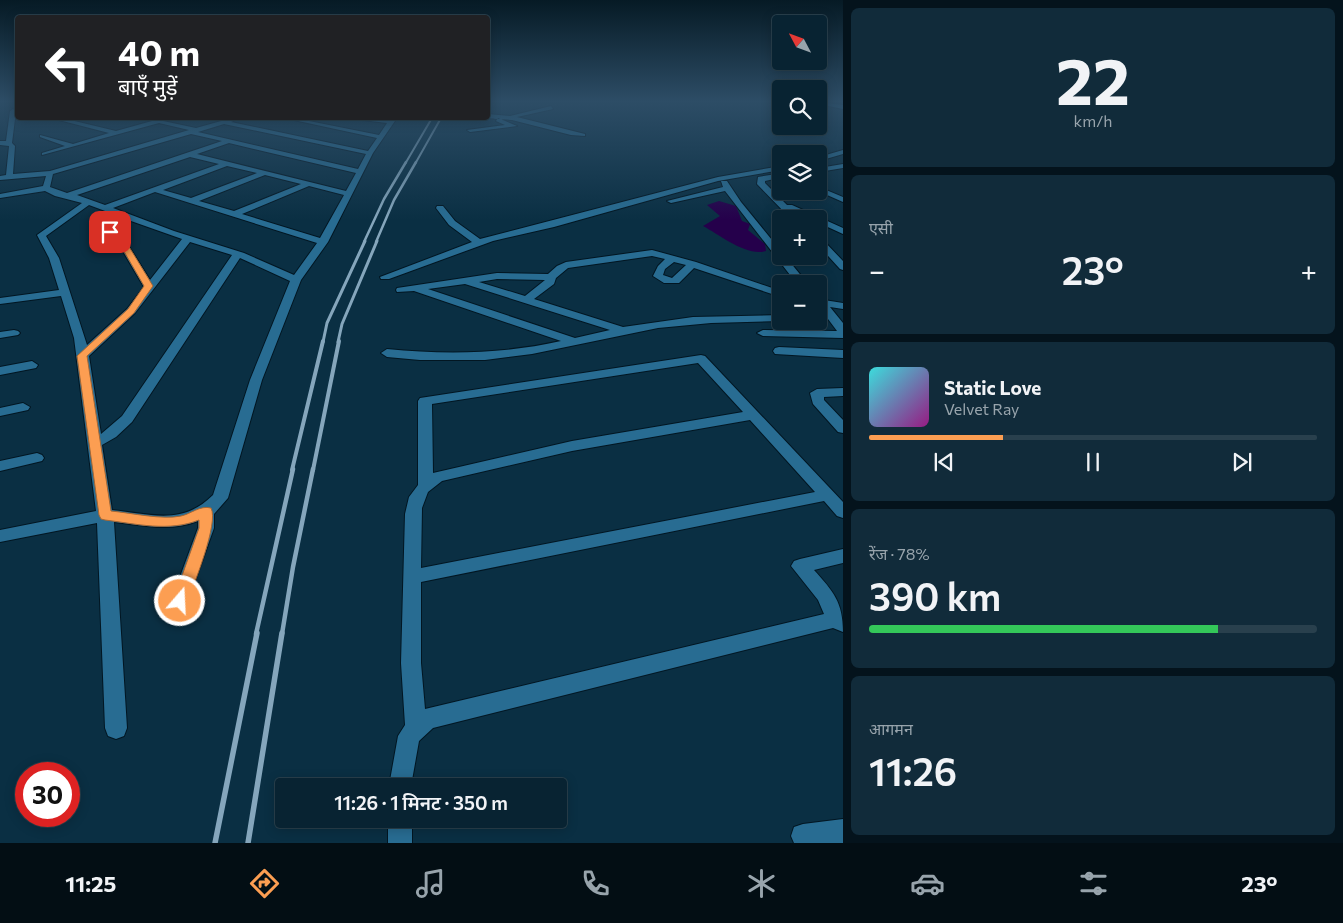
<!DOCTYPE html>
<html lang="hi">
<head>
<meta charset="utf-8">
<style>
	:root { --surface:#082332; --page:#112b3a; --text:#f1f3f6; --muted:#98a4ac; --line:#29404d; --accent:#fc9e52 }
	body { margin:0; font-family:Commissioner,"Noto Sans Devanagari",sans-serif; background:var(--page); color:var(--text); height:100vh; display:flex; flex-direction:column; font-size:19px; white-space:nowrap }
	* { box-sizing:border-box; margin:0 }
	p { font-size:16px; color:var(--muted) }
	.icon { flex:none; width:28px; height:28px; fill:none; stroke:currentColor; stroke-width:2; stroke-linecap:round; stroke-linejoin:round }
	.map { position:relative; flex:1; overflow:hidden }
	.details { display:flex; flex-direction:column; gap:8px; padding:8px; background:#04131c; width:500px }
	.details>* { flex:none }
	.banner { position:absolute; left:15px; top:15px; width:475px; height:105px; border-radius:5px; box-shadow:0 2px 12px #0003,0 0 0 1px var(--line); background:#202124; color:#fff; overflow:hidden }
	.needle { width:32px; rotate:311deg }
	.controls { position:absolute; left:772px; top:15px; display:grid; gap:10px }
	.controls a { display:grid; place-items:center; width:55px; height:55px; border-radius:5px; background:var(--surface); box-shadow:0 2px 12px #0003,0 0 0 1px var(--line); font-size:25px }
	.speed { position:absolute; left:15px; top:762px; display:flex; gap:10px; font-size:25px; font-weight:700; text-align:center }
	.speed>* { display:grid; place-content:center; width:65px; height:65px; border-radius:50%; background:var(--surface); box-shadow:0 2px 12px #0003,0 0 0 1px var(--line); line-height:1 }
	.speed .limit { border:8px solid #d22; background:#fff; color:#111 }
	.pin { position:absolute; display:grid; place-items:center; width:42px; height:42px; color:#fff; margin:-21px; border-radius:10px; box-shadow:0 2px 8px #0006 }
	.me { position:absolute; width:55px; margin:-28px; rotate:19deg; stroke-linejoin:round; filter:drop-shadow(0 0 4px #0008) }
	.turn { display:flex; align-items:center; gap:18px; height:105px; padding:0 20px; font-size:22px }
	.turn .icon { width:65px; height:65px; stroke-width:2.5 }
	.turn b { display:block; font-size:35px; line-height:42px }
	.big { font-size:38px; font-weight:600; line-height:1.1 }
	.details .tile { flex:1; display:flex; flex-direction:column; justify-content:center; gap:8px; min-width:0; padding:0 18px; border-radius:8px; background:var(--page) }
	.details .dial { align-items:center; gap:0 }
	.dial b { font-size:65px; line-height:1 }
	.song { display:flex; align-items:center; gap:15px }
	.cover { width:60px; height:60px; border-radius:8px; background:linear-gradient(135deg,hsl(180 70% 55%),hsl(310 70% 35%)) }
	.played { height:5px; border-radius:2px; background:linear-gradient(90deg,var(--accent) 30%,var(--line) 30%) }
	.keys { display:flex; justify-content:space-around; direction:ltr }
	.heat { display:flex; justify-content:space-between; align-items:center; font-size:28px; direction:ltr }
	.charge { height:8px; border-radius:4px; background:linear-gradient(90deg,#34c759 78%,var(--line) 0) }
	.trip { position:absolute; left:275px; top:778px; width:292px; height:50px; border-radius:5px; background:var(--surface); box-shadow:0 2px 12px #0003,0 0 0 1px var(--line); font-weight:600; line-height:50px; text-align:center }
	.tab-bar { display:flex; height:80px; justify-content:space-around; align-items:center; background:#030e14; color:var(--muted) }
	.tab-bar .icon { width:35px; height:35px }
	.tab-bar .current { color:var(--accent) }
	.tab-bar b { font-size:22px; color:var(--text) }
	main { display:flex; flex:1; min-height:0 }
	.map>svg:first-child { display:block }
	.water { fill:#25004b }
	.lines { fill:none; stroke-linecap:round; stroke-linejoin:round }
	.minor-casing { stroke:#021622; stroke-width:2 }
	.minor { fill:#286c92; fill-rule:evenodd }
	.rail-far5 { stroke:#85a6bc; stroke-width:2 }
	.rail-far4 { stroke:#85a6bc; stroke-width:2.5 }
	.rail-far3 { stroke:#85a6bc; stroke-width:3 }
	.rail-far2 { stroke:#85a6bc; stroke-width:4 }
	.rail-far1 { stroke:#85a6bc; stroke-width:4.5 }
	.rail { stroke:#85a6bc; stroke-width:5.5 }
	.route { fill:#fc9e52; stroke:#a46735 }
</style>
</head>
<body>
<main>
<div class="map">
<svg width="843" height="843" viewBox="0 0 843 843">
	<rect width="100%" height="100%" fill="#0a2f43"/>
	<path class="water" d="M719,201L736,206L742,221L750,224L748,230L765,244L766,251C747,257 720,235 703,226L720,216L707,205Z"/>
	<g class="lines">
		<g class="minor-casing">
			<path id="minor" d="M819,102L843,105V109L819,104Z
				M551,106L553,109L517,117L585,134V136L571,135L512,120L487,118L488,114L510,116Z
				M13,109L16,111L12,143L15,146L13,174L50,171L189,130L159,123L42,155V153L65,146L40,137V135L73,144L109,133L55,119L54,118H62L116,131L152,121L148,120L149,118L196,128L232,118H240L231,122L368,151L377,138L289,119L294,118L379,135L387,123L362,120L359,118L390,120L391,118H397L373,153L328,242L301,280L262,380L228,498L214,514V528L186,606L180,609L174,606L171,601L198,528V521C170,532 142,525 114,522L127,728L124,736L116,739L108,736L105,728L97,523L0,542V530L96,511L74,338L61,296L0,304V298L59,290L49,258L37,235L82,203L55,196L45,191L0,198V194L43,186L46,176L0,180V176L6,175L9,146L0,145V141H6L10,111ZM224,124L366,154L358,169L198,132ZM191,134L222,141L67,193L50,187L53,174ZM229,143L356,173L346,191L197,154ZM190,157L219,164L105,205L77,195ZM227,166L257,173L191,198L163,190ZM265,175L301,184L234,211L199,201ZM309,186L344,195L320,238L242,214ZM155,192L317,243L294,275L244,253L174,231L113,208ZM89,205L124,218L107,232L121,248L144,287L127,309L87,345L59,258L46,236ZM131,221L182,239L150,280L128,245L116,232ZM190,242L232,255L122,416L101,434L89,356L135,313ZM240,258L290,281L250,380L213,495C182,526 151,514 112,510L102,445L116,437L132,422Z
				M498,118L517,126L470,132L467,130L505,125L496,121Z
				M843,150V154L819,161V157Z
				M843,164V168L819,172V168Z
				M781,166V170L718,181L554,227L493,241L389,279H381L380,277L472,242L449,225L436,208L437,206H443L455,221L480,239L718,177Z
				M776,174L780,176L779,178L765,181V183L787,205H792L843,228V234L819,223V219H808L794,213L800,219H791L757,184L758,177Z
				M721,181H727L741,202L781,251V256H785L808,284H797L725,191L671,203L667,201L723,187Z
				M819,187L843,197V202L818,191Z
				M819,238L822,239L843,261V270L840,269L819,246Z
				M652,250L696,262L781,291V297L694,268L679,283H664L653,276L658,266L665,259L652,256L568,268L556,278L554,284L534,299L623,327L693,317L781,315V321L711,323L658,328L532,354L485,360H420L387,357L381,353L387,349C446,355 503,354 561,341L414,291L397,292L396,290L397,288L497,273L548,274L557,266L566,262ZM674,262L686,265L672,278L663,275L665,269ZM497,279L545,280L525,296L479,282ZM465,284L610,330L575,338L428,289Z
				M819,297L824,300L843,303V309L830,307L843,323V338L763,336L757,333L763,330L837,331L819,307Z
				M14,330L18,331L20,333L18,335L0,338V332Z
				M779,347L843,350V358L775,354L773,351L775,348Z
				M701,355L705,356L843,502V518L837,516L824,501L421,582V663L425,709L824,614L818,600L791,566L794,561L800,559L843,549V563L814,570C833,591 843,602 843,632L833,628L433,728L419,741L411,786H389L398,736L405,725L401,663L405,514L409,497L418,485V401L420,398ZM698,363L743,412L572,441L433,473L432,404ZM750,420L815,492L421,568L422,508L428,492L442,481L572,451Z
				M32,361L38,365L36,368L0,375V367Z
				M843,388V396L824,397V400L843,420V433L838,432L813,404L810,393L817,389Z
				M23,403L30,407L28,410L0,416V408Z
				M37,453L42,455L44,458L42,461L0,471V461Z
				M388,819H412V843H388Z
				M843,819V843H794L791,836L794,827L803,824Z"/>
		</g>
		<use href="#minor" class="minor"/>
		<path class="rail-far5" d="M405,164L432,118
			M415,164L441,118"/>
		<path class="rail-far4" d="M364,242L384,199L406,162
			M376,242L394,200L416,162"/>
		<path class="rail-far3" d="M323,342L327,323L365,241
			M338,342L342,324L377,241"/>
		<path class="rail-far2" d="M292,470L323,341
			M313,470L339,341"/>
		<path class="rail-far1" d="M256,634L293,469
			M282,634L293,567L313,469"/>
		<path class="rail" d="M215,843L257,633
			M248,843L282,633"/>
	</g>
	<linearGradient id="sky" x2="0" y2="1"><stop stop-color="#061a25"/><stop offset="0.46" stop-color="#2d4d66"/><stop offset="1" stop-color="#2d4d66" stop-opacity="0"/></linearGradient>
	<rect width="843" height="220" fill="url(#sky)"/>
	<path class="route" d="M108,230H113L128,245L153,286L134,313L87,356L111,511C132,513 162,520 181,516C191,514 200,505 211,508C219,523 194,583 188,601L186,606L180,608L175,606L173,601L199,528V520C169,532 137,524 105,520L101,519L99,515L77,356L128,309L144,286L122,248L108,234Z"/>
</svg>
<div class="controls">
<a><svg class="needle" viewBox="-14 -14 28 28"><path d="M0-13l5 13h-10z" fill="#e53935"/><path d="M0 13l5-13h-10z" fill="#98a4ac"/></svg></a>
<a><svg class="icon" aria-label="search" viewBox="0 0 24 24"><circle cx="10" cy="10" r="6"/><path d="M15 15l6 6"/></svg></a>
<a><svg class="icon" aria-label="layers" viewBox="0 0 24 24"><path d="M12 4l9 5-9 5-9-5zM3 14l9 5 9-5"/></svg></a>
<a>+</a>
<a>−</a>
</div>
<div class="speed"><div class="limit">30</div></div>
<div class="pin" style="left:110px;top:232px;background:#d93025"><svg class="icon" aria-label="arrive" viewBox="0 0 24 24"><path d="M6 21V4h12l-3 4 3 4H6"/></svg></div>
<svg class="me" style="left:180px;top:601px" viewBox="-20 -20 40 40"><circle r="17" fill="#fc9e52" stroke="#fff" stroke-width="3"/><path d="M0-11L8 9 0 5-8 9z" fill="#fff"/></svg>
<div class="trip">11:26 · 1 मिनट · 350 m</div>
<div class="banner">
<div class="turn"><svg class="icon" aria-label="left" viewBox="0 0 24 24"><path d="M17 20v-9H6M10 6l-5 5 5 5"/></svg><div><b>40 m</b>बाएँ मुड़ें</div></div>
</div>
</div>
<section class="details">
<div class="tile dial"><b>22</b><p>km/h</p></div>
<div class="tile"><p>एसी</p>
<div class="heat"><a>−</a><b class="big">23°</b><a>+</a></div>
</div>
<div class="tile">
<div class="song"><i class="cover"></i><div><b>Static Love</b><p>Velvet Ray</p></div></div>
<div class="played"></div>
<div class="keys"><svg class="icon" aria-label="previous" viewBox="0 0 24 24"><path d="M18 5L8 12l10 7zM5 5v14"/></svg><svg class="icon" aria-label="pause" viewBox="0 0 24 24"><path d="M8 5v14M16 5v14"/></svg><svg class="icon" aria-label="next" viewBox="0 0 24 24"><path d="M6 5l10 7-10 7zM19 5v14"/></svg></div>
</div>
<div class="tile"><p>रेंज · 78%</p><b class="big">390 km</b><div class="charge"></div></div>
<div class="tile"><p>आगमन</p><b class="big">11:26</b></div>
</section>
</main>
<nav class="tab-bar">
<b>11:25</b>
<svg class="icon current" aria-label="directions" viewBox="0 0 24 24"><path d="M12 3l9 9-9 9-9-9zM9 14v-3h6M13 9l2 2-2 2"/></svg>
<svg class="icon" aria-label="music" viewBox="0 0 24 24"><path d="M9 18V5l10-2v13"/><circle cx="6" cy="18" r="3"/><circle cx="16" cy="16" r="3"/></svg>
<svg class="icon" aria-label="phone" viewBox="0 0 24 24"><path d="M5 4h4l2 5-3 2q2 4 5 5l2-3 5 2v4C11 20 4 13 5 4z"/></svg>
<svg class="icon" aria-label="climate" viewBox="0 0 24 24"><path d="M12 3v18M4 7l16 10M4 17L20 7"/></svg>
<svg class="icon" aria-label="car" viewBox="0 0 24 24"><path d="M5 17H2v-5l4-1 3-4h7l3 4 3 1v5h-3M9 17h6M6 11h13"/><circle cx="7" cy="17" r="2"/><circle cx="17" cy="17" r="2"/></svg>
<svg class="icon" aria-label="filters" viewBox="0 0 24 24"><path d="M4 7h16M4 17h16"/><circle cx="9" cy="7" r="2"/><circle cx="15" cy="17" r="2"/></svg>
<b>23°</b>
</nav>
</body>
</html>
